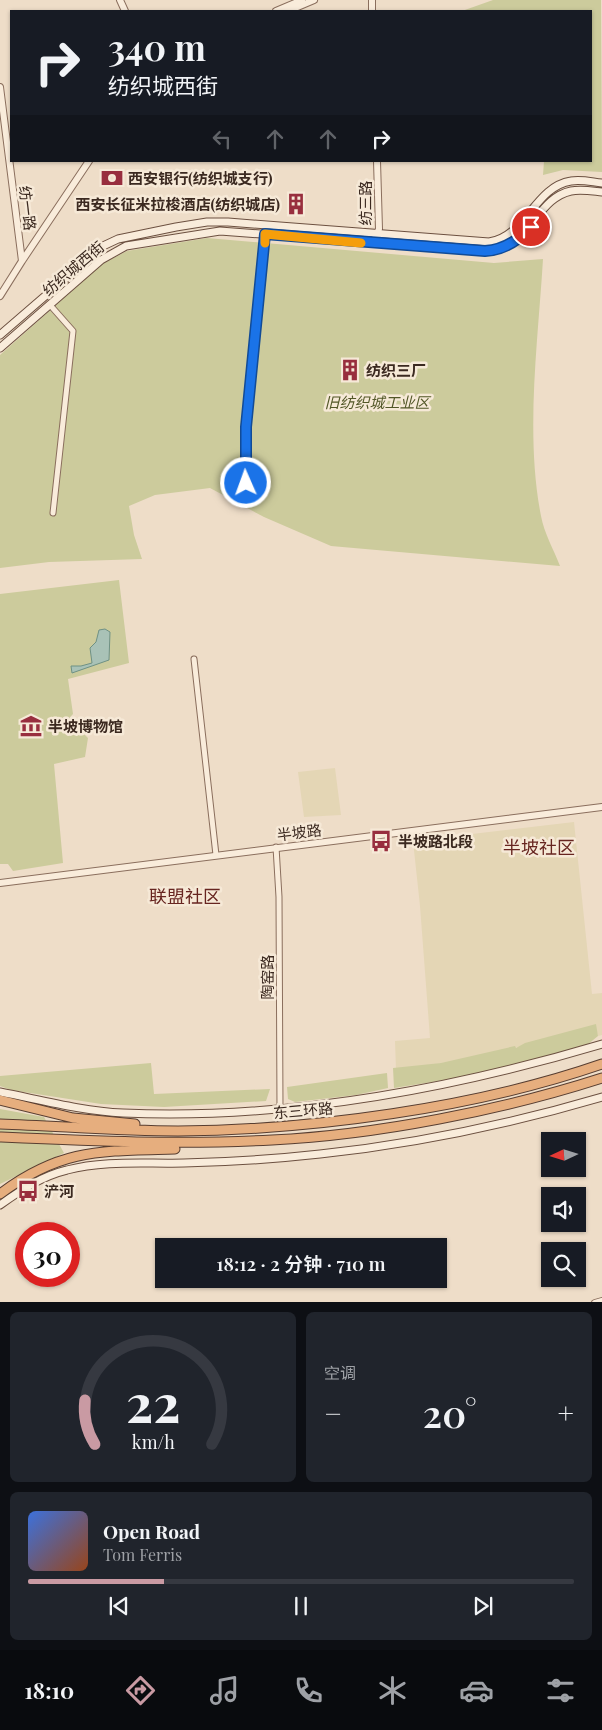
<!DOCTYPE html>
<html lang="zh">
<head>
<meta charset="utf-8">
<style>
	:root { --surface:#171b24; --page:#20242c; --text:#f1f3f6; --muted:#9ea1a6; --line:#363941; --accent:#c99aa3 }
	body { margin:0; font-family:"Playfair Display","Noto Sans SC",serif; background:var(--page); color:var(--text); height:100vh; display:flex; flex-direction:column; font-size:19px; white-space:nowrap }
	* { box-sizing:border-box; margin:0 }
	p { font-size:16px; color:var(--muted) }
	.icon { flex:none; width:28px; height:28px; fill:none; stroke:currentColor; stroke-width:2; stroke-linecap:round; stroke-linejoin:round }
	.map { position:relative; height:1302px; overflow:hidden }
	.drawer { display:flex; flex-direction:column; gap:10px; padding:10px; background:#0d0f14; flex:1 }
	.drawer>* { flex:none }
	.top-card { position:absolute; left:10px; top:10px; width:582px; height:152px; border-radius:0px; box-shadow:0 1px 4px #0004; background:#171b24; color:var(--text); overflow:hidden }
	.needle { width:32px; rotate:266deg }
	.controls { position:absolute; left:541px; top:1132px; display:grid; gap:10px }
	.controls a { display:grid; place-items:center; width:45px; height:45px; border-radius:0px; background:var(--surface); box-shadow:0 1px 4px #0004; font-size:25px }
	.speed { position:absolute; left:15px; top:1222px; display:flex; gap:10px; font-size:25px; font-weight:700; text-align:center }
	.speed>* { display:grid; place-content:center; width:65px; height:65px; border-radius:50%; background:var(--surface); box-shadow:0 1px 4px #0004; line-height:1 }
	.speed .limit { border:8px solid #d22; background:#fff; color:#111 }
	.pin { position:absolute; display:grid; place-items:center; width:42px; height:42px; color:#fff; margin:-21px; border:2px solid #fff; border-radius:50%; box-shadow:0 1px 5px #0007 }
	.me { position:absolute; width:55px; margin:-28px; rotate:358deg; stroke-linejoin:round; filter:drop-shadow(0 0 4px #0008) }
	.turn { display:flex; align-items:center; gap:18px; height:105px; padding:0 15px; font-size:22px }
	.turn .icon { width:65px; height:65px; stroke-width:2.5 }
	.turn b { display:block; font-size:35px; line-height:42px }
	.lanes { display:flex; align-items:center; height:48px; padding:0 15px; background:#0003; justify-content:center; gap:25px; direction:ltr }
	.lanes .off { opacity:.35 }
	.big { font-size:38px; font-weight:600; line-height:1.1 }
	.drawer .card { flex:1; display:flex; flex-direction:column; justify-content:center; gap:8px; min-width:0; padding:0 18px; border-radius:8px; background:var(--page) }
	.drawer .dial { align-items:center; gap:0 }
	.dial svg { height:130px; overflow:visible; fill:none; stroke:var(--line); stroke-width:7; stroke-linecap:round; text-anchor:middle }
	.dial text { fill:var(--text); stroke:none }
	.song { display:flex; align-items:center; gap:15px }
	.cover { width:60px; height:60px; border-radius:8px; background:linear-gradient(135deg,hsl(220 70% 55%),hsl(20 70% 35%)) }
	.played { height:5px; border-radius:2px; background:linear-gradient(90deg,var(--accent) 25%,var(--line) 25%) }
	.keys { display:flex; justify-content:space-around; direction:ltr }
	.heat { display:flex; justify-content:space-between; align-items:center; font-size:28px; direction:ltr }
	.drawer .tiles { flex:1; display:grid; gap:10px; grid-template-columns:1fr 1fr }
	.card:last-child { grid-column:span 2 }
	.trip { position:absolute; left:155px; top:1238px; width:292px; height:50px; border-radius:0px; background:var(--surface); box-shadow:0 1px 4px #0004; font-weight:600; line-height:50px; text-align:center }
	.menu { display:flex; height:80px; justify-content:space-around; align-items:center; background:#090b0e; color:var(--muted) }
	.menu .icon { width:35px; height:35px }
	.menu .active { color:var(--accent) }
	.menu b { font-size:22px; color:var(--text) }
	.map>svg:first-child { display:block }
	.farmland { fill:#e4d6b5 }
	.green { fill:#cccb9c }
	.water { fill:#a9c2b7; stroke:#6f9184 }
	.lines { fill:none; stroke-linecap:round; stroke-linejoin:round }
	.minor-casing { stroke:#8a6e5d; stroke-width:7 }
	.tertiary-casing { stroke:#8a6e5d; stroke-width:8 }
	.secondary-casing { stroke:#6c5040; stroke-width:9 }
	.trunk-casing { stroke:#583e31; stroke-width:11 }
	.minor { stroke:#f9ecdb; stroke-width:5 }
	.tertiary { stroke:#f9ecdb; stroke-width:6 }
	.secondary { stroke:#f9ecdb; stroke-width:7 }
	.trunk { stroke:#e6ae7e; stroke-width:9 }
	.route-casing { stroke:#114b97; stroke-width:12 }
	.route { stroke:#1a73e8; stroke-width:9 }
	.slow { stroke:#f59e0b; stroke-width:9 }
	.labels { text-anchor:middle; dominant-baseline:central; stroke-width:5; stroke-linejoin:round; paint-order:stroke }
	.poi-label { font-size:15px; font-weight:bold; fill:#3b2920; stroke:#f6e9d7; text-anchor:start }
	.street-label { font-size:15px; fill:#3b2920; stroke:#f6e9d7 }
	.park-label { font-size:15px; font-style:italic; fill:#525727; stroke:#f6e9d7 }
	.quarter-label { font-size:18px; fill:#672520; stroke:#f6e9d7 }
</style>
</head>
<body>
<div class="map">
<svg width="602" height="1303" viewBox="0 0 602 1303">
	<rect width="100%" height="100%" fill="#eeddc8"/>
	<path class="farmland" d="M335,768L341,815L304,817L298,772Z
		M574,822L592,994L602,993V1035L598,1036L595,1025L515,1048L449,1062L396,1070L395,1041L430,1038L420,906L413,841Z"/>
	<path class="green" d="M493,0H601L602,172L563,170L543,175L544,161H591V11H462Z
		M207,238L494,263L543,259C538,342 525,434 541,516C544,533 554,550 560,566L331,546L264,517L210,488L155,495L129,506L134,535L142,559L49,562L0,568V355L102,264L127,251Z
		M119,580L129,663L68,679L73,714L52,737L72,719L76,722H84L83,733L88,738L85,757L54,764L63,863L13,871L8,864H0V594Z
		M596,1024L598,1036L587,1045L531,1061L464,1077L394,1088L393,1068L441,1063L515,1046L516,1048L525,1043Z
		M151,1063L154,1094L270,1089L266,1101L164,1107L101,1104L11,1090L0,1086V1076Z
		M387,1073L388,1088L356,1095L295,1102L288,1099L287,1087Z
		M0,1109L44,1117L64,1153L0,1184Z"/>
	<path class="water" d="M105,629L110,632L109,660L72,673L71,666H81L92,663L90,648L96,642L99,630Z"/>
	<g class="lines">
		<g class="minor-casing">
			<path id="minor" d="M50,305L73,331L53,513
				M246,483V419L265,234
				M194,659L216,855
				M276,847L279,897L280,1107"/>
		</g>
		<g class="tertiary-casing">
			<path id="tertiary" d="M120,0L125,11
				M372,0V11
				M276,11L302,0
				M288,11L314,0
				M0,87L22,261L0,296
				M375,238L379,229L377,161
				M22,261L89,161
				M0,883L602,807
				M595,1303L602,1301"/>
		</g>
		<g class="secondary-casing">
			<path id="secondary" d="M0,335L103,246L118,239L176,227L207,222H228L489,242C527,236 534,187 571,181C581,179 592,182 602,183
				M0,348L101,260L126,246L220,231L493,251C532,241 538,198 571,191C581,189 592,191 602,192
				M0,1092C41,1100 82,1111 123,1113C285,1120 448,1090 602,1044
				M0,1205C21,1190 42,1176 67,1170C104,1160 145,1164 184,1163C229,1162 275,1159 320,1154C415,1144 510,1124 602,1097"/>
		</g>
		<g class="trunk-casing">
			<path id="trunk" d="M0,1100L73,1118L135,1124
				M0,1124C59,1126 119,1131 178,1131C312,1130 475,1108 602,1064
				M0,1137C91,1141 181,1145 272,1140C376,1135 503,1110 602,1078
				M0,1194C61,1148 102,1151 175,1149"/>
		</g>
		<use href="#minor" class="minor"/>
		<use href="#tertiary" class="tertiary"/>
		<use href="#secondary" class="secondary"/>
		<use href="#trunk" class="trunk"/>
	</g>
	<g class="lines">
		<g class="route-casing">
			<path id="route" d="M246,483V427L265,234L485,251C504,250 518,241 531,227"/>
		</g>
		<use href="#route" class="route"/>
		<path class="slow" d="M265,243V234L361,243"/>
	</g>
	<defs>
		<g id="bank-bare" transform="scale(1.725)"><path d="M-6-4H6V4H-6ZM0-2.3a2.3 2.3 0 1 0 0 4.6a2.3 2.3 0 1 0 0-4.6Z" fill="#982e3e" stroke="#f6e9d7" stroke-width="2.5" paint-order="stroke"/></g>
		<g id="building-bare" transform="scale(1.725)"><path d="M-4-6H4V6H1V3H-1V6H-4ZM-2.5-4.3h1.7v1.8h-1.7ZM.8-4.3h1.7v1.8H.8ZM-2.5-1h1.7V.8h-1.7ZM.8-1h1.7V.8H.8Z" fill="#982e3e" stroke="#f6e9d7" stroke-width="2.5" paint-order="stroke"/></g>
		<g id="museum-bare" transform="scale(1.725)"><path d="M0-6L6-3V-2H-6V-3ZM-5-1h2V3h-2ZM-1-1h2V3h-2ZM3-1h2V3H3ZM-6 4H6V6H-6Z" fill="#982e3e" stroke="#f6e9d7" stroke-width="2.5" paint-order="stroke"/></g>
		<g id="bus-bare" transform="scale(1.725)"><path d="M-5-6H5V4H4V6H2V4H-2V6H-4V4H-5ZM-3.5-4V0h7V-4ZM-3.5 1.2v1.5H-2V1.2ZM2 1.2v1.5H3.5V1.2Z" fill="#982e3e" stroke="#f6e9d7" stroke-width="2.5" paint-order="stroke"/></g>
	</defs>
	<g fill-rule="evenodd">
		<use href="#bank-bare" x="112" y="178"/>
		<use href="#building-bare" x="296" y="204"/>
		<use href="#building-bare" x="350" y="370"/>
		<use href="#museum-bare" x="31" y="726"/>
		<use href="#bus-bare" x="381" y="841"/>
		<use href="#bus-bare" x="28" y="1191"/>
	</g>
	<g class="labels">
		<g class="poi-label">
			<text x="128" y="178">西安银行(纺织城支行)</text>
			<text x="280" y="204" text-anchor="end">西安长征米拉梭酒店(纺织城店)</text>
			<text x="366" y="370">纺织三厂</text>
			<text x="48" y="726">半坡博物馆</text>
			<text x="398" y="841">半坡路北段</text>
			<text x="44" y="1191">浐河</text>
		</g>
		<g class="street-label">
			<text transform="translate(365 203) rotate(-90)">纺三路</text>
			<text transform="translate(28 208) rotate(83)">纺一路</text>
			<text transform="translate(73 268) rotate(-40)">纺织城西街</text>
			<text transform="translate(299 832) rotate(-7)">半坡路</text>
			<text transform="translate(267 977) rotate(-90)">陶窑路</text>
			<text transform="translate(303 1110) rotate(-5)">东三环路</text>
		</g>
		<g class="park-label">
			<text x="377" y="402">旧纺织城工业区</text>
		</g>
		<g class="quarter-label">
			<text x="539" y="847">半坡社区</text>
			<text x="185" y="896">联盟社区</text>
		</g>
	</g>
</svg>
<div class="controls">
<a><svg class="needle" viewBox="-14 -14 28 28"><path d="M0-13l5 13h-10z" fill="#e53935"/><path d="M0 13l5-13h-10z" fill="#9ea1a6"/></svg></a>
<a><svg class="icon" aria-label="sound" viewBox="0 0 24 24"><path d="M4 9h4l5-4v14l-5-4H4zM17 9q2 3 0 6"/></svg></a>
<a><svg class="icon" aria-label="search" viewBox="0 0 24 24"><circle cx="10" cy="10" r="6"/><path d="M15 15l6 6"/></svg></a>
</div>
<div class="speed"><div class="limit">30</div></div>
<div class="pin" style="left:531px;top:227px;background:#d93025"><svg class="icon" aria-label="arrive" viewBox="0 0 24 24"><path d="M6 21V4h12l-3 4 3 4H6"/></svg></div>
<svg class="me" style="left:246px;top:483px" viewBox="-20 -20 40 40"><circle r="17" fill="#1a73e8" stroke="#fff" stroke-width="3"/><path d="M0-11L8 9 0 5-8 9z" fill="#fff"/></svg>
<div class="trip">18:12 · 2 分钟 · 710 m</div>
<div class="top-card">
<div class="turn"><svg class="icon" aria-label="right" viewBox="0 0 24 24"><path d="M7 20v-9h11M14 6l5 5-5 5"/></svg><div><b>340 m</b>纺织城西街</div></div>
<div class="lanes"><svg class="icon off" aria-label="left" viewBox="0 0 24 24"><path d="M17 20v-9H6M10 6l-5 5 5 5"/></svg><svg class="icon off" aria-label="ahead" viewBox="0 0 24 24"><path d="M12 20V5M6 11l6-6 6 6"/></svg><svg class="icon off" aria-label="ahead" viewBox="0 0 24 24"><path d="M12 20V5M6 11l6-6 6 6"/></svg><svg class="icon" aria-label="right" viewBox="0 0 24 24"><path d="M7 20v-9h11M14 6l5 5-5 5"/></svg></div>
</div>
</div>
<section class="drawer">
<div class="tiles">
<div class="card dial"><svg viewBox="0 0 100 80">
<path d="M14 69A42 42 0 1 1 86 69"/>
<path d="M14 69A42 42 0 0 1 8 42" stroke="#c99aa3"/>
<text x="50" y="56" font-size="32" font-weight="700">22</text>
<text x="50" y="72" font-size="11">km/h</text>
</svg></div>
<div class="card"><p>空调</p>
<div class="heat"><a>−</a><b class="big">20°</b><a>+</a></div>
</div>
<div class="card">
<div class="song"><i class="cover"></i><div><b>Open Road</b><p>Tom Ferris</p></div></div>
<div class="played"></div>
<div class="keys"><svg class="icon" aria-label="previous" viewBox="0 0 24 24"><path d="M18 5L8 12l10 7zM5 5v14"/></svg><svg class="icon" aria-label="pause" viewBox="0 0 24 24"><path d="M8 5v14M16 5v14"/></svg><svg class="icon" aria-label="next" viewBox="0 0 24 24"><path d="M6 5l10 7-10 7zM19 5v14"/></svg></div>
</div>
</div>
</section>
<nav class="menu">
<b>18:10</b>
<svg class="icon active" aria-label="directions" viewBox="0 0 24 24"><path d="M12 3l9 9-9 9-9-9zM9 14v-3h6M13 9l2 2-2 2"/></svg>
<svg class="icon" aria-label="music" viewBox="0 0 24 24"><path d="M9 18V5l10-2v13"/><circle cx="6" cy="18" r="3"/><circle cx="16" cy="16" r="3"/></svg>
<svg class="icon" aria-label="phone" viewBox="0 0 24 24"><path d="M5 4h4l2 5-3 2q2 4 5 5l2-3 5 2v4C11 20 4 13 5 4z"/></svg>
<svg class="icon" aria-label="climate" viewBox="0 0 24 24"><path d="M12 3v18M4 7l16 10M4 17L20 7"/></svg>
<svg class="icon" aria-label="car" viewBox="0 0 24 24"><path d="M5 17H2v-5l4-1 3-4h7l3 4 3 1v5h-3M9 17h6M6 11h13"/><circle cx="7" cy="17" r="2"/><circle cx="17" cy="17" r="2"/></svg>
<svg class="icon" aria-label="filters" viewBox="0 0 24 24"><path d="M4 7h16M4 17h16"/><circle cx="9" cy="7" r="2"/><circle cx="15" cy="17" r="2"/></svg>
</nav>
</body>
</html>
